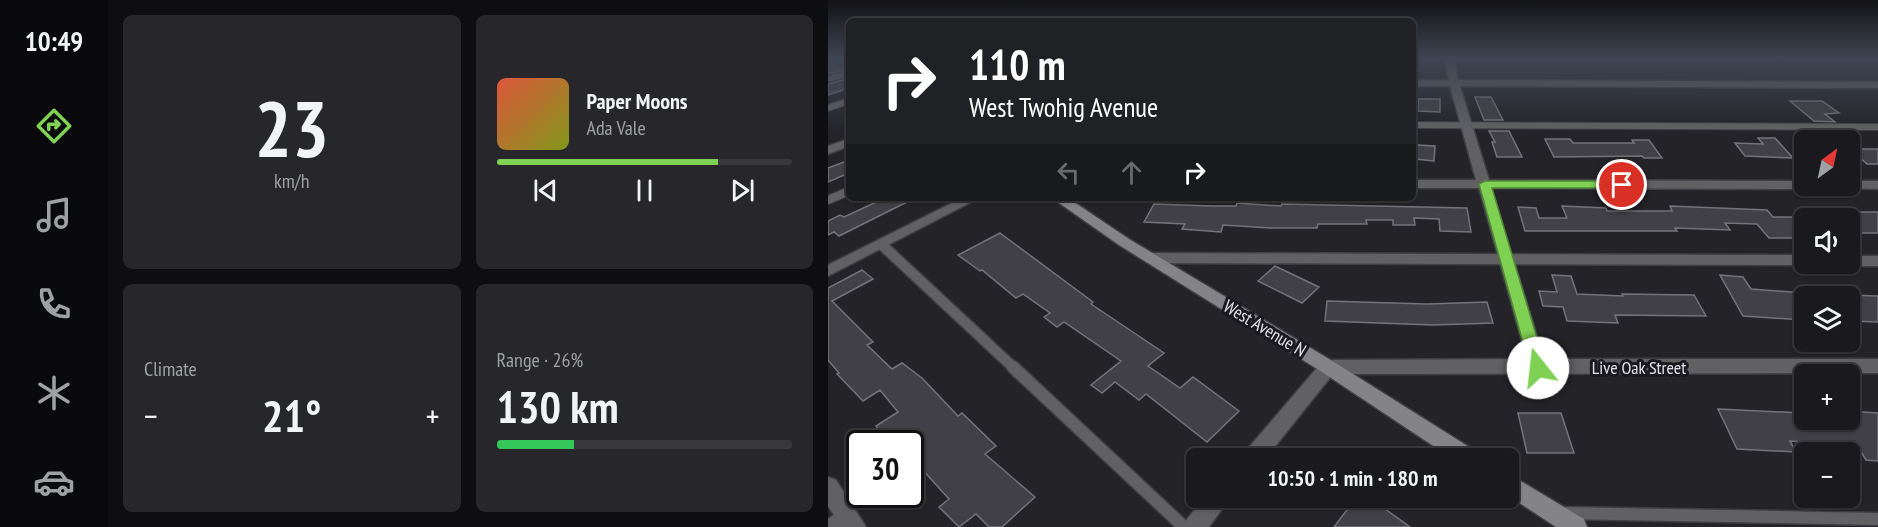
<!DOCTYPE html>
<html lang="en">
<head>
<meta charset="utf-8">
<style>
	:root { --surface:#1a1a1e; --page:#27272b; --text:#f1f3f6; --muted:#9fa1a4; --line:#38383c; --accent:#7ed153 }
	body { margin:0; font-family:"PT Sans Narrow",sans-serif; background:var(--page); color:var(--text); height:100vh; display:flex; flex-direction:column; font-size:22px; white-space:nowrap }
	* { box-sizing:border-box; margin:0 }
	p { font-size:20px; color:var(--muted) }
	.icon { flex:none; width:33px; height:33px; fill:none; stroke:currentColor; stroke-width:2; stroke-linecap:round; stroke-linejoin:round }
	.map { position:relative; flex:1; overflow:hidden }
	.side { display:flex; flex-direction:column; gap:15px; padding:15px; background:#0e0e10; width:720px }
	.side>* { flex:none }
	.top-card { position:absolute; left:18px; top:18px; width:570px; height:183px; border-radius:9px; box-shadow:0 2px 4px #0004,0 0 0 2px var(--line); background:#202124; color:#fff; overflow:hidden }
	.needle { width:39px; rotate:33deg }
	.controls { position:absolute; left:966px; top:130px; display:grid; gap:12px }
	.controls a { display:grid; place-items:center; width:66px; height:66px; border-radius:9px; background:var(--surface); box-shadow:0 2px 4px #0004,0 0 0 2px var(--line); font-size:30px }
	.speed { position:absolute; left:18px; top:430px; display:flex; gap:12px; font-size:30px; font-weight:700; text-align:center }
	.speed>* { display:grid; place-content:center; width:78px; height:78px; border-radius:50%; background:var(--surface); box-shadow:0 2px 4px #0004,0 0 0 2px var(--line); line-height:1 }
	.speed .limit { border:3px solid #111; border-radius:9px; background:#fff; color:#111 }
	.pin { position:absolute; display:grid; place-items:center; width:51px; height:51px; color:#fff; margin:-26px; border:3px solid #fff; border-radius:50%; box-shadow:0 2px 6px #0007 }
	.me { position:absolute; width:66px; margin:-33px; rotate:344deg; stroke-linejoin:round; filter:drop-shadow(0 0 4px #0008) }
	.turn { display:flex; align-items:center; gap:21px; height:126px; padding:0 24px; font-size:27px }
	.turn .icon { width:78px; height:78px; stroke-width:2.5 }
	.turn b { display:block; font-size:42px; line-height:51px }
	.lanes { display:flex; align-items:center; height:57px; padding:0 24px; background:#0003; justify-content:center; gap:30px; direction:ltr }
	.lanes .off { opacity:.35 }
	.big { font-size:45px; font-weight:700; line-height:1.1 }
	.side .card { flex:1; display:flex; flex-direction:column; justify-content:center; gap:9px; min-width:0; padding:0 21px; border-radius:9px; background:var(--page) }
	.side .dial { align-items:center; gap:0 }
	.dial b { font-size:78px; line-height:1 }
	.song { display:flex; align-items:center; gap:18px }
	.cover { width:72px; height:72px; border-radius:9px; background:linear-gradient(135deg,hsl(10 70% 55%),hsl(70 70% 35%)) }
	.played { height:6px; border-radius:3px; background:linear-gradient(90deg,var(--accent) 75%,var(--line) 75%) }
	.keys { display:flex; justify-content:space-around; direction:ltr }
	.heat { display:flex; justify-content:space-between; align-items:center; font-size:33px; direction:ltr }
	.charge { height:9px; border-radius:4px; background:linear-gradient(90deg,#34c759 26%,var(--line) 0) }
	.side .tiles { flex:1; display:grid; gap:15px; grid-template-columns:repeat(2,1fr) }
	.trip { position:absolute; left:358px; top:448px; width:333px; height:60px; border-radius:9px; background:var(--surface); box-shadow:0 2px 4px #0004,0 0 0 2px var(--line); font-weight:700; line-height:60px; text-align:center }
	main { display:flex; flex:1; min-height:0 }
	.menu { display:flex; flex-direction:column; width:108px; justify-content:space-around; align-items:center; background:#0a0a0c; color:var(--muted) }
	.menu .icon { width:42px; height:42px }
	.menu .current { color:var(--accent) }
	.menu b { font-size:27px; color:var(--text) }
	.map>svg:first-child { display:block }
	.building { fill:#404046; stroke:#73737a; stroke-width:1.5 }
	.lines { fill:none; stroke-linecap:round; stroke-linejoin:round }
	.lane-far3-casing { stroke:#3e3e43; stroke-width:8 }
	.lane-far2-casing { stroke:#3e3e43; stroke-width:10 }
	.lane-far1-casing { stroke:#3e3e43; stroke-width:13 }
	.lane-casing { stroke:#3e3e43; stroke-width:15 }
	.street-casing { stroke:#3e3e43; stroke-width:3 }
	.secondary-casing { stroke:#3e3e43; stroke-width:3 }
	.lane-far3 { stroke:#616164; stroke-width:6 }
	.lane-far2 { stroke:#616164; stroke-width:8 }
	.lane-far1 { stroke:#616164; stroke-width:10 }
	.lane { stroke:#616164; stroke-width:12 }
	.street { fill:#616164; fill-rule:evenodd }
	.secondary { fill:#838388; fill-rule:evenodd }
	.route { fill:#7ed153; stroke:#528836; stroke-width:1.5 }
	.labels { text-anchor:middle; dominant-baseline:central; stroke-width:6; stroke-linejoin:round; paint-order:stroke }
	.street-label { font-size:18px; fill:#e2e2e6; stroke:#19191f }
</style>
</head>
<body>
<main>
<nav class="menu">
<b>10:49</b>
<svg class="icon current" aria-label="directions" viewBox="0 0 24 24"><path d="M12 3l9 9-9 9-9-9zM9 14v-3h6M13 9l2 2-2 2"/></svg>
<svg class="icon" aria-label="music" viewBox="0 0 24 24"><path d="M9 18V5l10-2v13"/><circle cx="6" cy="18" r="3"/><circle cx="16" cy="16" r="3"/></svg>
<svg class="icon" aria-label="phone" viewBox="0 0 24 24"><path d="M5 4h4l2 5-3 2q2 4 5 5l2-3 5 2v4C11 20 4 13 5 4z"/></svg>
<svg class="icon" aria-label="climate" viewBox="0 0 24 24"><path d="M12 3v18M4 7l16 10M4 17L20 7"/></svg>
<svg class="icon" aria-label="car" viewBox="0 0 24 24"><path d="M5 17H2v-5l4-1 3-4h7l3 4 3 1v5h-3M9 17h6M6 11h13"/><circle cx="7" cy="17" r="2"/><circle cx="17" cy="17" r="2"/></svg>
</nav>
<section class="side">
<div class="tiles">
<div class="card dial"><b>23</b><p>km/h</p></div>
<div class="card">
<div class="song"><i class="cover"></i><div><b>Paper Moons</b><p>Ada Vale</p></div></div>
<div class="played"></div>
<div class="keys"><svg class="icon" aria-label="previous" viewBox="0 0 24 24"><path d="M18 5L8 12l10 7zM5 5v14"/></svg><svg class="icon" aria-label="pause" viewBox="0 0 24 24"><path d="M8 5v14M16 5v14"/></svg><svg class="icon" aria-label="next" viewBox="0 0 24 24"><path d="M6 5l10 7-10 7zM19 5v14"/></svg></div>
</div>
<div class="card"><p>Climate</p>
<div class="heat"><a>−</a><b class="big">21°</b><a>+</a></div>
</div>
<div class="card"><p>Range · 26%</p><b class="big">130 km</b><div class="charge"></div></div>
</div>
</section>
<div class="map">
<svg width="1050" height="527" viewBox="0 0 1050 527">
	<rect width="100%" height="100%" fill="#232328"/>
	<path class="building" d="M6,59H21V68L0,74V61Z
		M21,78V88L0,95V84Z
		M647,97H663L675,120H656Z
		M590,99H612V112L590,111Z
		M962,101H994L1011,113L997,114L1007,122L986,121Z
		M661,131H681L694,157H669L664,142H667Z
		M998,132H1019L1030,141H1008Z
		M930,138H947L965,158L917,156L907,143L935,144Z
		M717,139H742L745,143H806L804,140H821L834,158H816L814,156L726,157Z
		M589,145L607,146L606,161L587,159Z
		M1022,149H1050V164H1039Z
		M21,160V173L0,182V168Z
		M57,198H87L11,236L6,232L0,235V221L12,215L16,217Z
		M409,203L453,206L454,204L639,208L643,232L612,231L611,219L586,218L587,225H565V220H538L539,224H490L489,228H442L395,225L393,232L354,229L357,224L316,222L326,204L384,206H408Z
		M734,206L778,208L779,211H844L842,206L939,210L945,217H976V238H941L929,224L897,223L902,230L847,228L849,231H697L690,207L708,208L711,218H739Z
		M1022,212H1050V233H1025L1022,229Z
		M172,233L265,302L263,304L336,353L320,366L352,388L365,377L411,411L379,442L318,394L311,400L287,382L274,393L263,385L293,361L236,322L229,327L216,317L222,313L195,294L188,298L154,270L152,271L130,255Z
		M447,266L491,287L474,303L430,281Z
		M34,270L45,279L4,301L45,342L39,345L64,369L74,363L94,378L130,416L134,413L168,446L157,454L207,497L174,527H161L148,514L131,527L111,507L121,499L82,456V432L62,444L48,426L70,412L52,390L35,401L9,374L11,373L0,360V288Z
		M724,275L743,276L749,294L795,296L794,294L866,295L878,316L787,315L790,323L739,321L735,307L715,306L711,291L729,292Z
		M892,275L915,277L923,289L976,293V320L915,316Z
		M1022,295L1050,296V322L1022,321Z
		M499,301L599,304L659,302L665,323L605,325L497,321Z
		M890,409L976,413V420H1022V411L1050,413V461L1038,460L1029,445L962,441L968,452L909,449Z
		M690,413H733L746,453H699Z
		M528,498H542L582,527H506Z"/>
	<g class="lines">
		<g class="lane-far3-casing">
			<path id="lane-far3" d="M0,108L21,101
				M585,125L1050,127"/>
		</g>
		<g class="lane-far2-casing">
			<path id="lane-far2" d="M0,200L21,191"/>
		</g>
		<g class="lane-far1-casing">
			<path id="lane-far1" d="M53,244L186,368
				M321,258L976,260
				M1022,261H1050"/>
		</g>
		<g class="lane-casing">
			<path id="lane" d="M185,367L356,527
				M737,513L1050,519"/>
		</g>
		<g class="street-casing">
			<path id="street" d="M616,59H626L630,80L1050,82V88L632,86L661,180L976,181V186H982L976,189L663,188L716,359H1050V373L505,374L437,459H414L417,452L494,362L500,360L699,359L651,188H585V180H648L622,86H585V80H621Z
				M21,70V76L0,82V76Z
				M21,139V146L0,154V146Z
				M1022,181H1050V189L1017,188L1016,186H1022Z
				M134,198H151L0,276V265Z
				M0,477L8,480L38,527H0V519L6,515L0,506Z
				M377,498H402L381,527H356L359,519Z"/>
		</g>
		<g class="secondary-casing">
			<path id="secondary" d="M224,198H240L301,239L506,362L649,452L652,459H625L494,372L291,245Z
				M681,474L756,519L759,527H728L681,496Z"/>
		</g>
		<use href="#lane-far3" class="lane-far3"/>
		<use href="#lane-far2" class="lane-far2"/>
		<use href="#lane-far1" class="lane-far1"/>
		<use href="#lane" class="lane"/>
		<use href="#street" class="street"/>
		<use href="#secondary" class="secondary"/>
	</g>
	<linearGradient id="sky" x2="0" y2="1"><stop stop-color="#131316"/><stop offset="0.44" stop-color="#3f4553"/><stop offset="1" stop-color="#3f4553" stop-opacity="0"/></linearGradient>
	<rect width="1050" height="133" fill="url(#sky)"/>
	<path class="route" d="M657,181H794L800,185L794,188H664L718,368L716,373L710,375L704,373L702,368L651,184Z"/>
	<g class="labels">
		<g class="street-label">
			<text transform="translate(437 328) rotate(31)">West Avenue N</text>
			<text x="811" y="367">Live Oak Street</text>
		</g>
	</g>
</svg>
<div class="controls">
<a><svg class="needle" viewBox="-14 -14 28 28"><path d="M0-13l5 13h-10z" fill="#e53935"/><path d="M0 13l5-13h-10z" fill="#9fa1a4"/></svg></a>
<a><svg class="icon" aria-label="sound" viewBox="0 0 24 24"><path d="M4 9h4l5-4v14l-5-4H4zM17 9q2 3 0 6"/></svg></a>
<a><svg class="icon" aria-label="layers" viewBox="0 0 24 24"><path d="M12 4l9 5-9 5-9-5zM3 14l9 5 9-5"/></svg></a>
<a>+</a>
<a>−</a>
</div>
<div class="speed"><div class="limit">30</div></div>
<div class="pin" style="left:794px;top:185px;background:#d93025"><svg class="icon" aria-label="arrive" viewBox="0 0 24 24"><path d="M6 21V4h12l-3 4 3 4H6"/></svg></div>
<svg class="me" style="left:710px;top:368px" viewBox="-20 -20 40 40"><circle r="19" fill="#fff"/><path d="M0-13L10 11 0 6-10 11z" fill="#7ed153"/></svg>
<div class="trip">10:50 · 1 min · 180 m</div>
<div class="top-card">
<div class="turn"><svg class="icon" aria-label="right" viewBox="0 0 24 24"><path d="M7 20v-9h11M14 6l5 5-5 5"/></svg><div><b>110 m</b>West Twohig Avenue</div></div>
<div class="lanes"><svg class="icon off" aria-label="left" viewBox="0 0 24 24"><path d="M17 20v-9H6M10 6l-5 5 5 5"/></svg><svg class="icon off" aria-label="ahead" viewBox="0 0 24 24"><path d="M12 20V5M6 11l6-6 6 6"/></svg><svg class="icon" aria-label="right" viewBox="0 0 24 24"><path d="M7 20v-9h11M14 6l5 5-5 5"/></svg></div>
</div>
</div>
</main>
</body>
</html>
